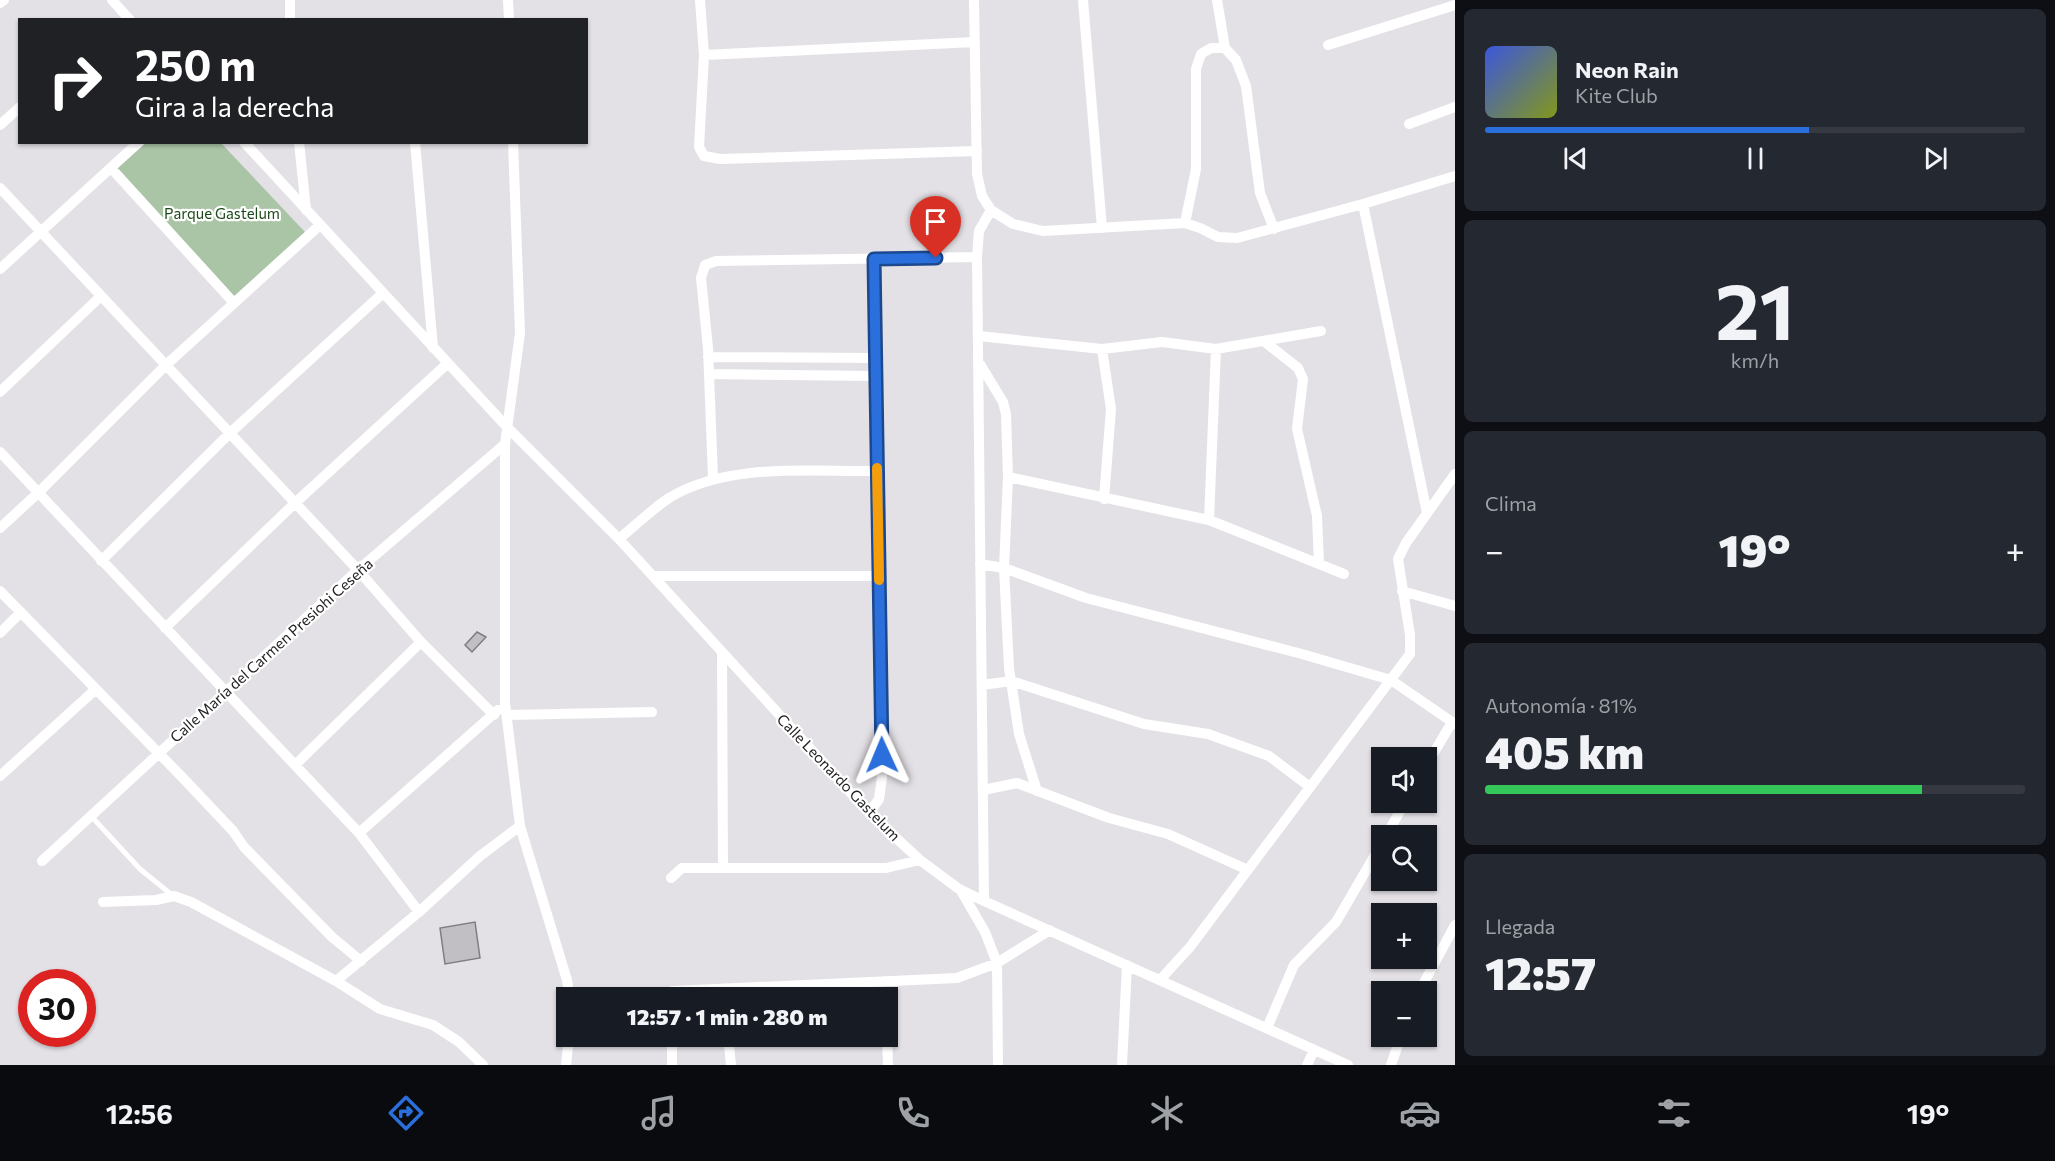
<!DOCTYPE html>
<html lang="es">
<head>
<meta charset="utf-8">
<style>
	:root { --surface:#171b24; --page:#242831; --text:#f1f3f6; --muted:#9ea1a6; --line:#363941; --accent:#2a6fdb }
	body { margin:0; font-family:Commissioner,sans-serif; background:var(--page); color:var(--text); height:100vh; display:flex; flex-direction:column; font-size:22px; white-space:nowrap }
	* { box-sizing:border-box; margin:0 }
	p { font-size:20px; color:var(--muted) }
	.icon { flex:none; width:33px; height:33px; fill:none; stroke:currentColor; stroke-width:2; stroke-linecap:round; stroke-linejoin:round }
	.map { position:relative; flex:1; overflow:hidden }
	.side { display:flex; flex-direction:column; gap:9px; padding:9px; background:#0d0f14; width:600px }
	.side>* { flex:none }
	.guide { position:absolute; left:18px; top:18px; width:570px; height:126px; border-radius:0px; box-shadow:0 2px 4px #0004; background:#202124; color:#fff; overflow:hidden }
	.fabs { position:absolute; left:1371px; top:747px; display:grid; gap:12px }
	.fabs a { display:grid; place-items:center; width:66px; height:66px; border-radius:0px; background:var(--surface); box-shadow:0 2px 4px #0004; font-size:30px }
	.speed { position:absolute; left:18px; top:969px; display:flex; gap:12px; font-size:30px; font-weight:700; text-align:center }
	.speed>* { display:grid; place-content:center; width:78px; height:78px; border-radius:50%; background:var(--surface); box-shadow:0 2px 4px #0004; line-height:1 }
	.speed .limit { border:9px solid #d22; background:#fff; color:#111 }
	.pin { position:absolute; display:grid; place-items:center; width:51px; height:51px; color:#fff; margin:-62px -26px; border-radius:50% 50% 50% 0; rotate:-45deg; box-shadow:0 0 6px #0007 }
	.pin .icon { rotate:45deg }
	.me { position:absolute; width:66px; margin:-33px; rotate:359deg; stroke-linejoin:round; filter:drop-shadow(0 0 4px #0008) }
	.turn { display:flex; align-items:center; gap:21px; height:126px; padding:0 18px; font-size:27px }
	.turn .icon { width:78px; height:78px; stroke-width:2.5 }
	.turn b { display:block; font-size:42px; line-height:51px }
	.big { font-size:45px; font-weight:800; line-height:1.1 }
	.side .tile { flex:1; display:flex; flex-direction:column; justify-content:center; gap:9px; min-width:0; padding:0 21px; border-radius:9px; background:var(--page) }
	.side .dial { align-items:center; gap:0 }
	.dial b { font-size:78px; line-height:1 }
	.song { display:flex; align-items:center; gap:18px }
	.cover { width:72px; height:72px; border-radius:9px; background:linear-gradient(135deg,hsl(230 70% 55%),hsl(70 70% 35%)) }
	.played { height:6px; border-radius:3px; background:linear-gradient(90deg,var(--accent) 60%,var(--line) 60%) }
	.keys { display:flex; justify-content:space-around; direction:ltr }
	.heat { display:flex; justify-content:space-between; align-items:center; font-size:33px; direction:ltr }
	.charge { height:9px; border-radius:4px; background:linear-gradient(90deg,#34c759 81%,var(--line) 0) }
	.trip { position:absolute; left:556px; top:987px; width:342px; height:60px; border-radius:0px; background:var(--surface); box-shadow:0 2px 4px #0004; font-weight:800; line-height:60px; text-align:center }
	.menu { display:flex; height:96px; justify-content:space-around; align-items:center; background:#090b0e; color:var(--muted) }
	.menu .icon { width:42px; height:42px }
	.menu .on { color:var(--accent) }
	.menu b { font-size:27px; color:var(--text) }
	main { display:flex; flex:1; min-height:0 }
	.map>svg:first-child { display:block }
	.green { fill:#aac4a6 }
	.building { fill:#c2bfc4; stroke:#7f7d81; stroke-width:1.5 }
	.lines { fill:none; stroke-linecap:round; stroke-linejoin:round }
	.lane { stroke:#fff; stroke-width:5 }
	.street { stroke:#fff; stroke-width:10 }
	.route-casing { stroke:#1b488e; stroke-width:15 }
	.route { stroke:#2a6fdb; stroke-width:10 }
	.slow { stroke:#f59e0b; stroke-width:10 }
	.labels { text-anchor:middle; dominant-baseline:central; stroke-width:4.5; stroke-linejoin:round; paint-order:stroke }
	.park-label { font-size:15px; fill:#1b4917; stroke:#fff }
	.street-label { font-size:15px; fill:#242324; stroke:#fff }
</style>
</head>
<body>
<main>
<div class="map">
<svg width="1455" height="1065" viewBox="0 0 1455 1065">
	<rect width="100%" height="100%" fill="#e4e1e6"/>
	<path class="green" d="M146,143H221L305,232L234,296L117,168Z"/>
	<path class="building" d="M477,632L486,637L472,652L465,645Z
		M475,922L480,958L445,964L440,928Z"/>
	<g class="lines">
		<path class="lane" d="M91,816L140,869L172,895"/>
		<path class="street" d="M112,0L130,20
			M290,0V20
			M508,0L509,20
			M700,0L704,55L699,147L704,156L720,159L977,151
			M974,0L977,174L982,196L991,210L1013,224L1043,231L1185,223L1200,228L1218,237L1237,238L1363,204L1455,176
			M1083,0L1102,228
			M1217,0L1225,48L1236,60L1246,86L1260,193L1274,229
			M0,3L4,0
			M1328,45L1455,5
			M704,55L975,42
			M1409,124L1455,107
			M0,125L20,107
			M244,142L507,427L619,539L869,813L920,860L959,889L984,901L1348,1065
			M299,142L306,210
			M415,142L433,348
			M513,142L520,333L505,444V703L520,826L567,980L570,998
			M111,168L234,303
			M0,188L358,570L421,642L494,715
			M1363,204L1427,513
			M1185,223L1196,169V69L1201,54L1211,48H1225
			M0,269L139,142
			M979,336L1102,349L1162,342L1216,349L1321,331
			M1265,342L1298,368L1303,379L1297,429L1317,516L1319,563
			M1102,349L1111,409L1104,499
			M708,357L875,358
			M980,364L1003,402L1006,414L1008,477L1004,568L1009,668L1019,734L1037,791
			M709,374L876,376
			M0,392L101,296
			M0,452L359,833L419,912L480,856L520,826
			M1008,477L1209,520L1344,574
			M713,478L708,348L701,278L705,265L716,261L977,257
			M1209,520L1216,349
			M0,528L38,493L166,365L320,225
			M619,539C635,526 651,510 669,498C728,462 810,472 877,471
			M101,561L230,433L383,293
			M980,564L1004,568L1086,598L1302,654L1391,680L1455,724
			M653,576H879
			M0,591L182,777L233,831L244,847L332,937L361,961
			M1402,591L1455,606
			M165,628L295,503L448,363
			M0,633L21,612
			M722,652L723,868
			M982,685L1011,681L1144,724L1208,734L1269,756L1310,787
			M507,715L652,712
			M295,765L421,642
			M1426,766L1452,722
			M0,776L96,689
			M983,790L1017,783L1109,818L1168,834L1248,870
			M869,813L879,799L882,777L874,259
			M359,833L498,710
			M1386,836L1405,802
			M42,861L358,570L505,444
			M671,878L682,868H886L920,860
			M960,889L985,932L997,963L998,1065
			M984,901L977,257L979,231L991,210
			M103,902L156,900L174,896L191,902L336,981L380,1009L433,1025L459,1042L483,1065
			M1160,980L1190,947L1410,654V635L1398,559L1406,543L1455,474
			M336,981L419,912
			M885,981L886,998
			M1419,992L1455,925
			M672,998V991L957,978L997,963L1050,930
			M1267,1028L1294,965L1336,922L1382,843
			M672,1036V1065
			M728,1036L731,1065
			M887,1036L888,1065
			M566,1065L569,1036
			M1122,1065L1127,965
			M1307,1065L1314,1050
			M1391,1065L1401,1036"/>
	</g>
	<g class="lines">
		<g class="route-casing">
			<path id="route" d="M882,755L874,259L936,258"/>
		</g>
		<use href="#route" class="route"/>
		<path class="slow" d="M877,468L879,580"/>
	</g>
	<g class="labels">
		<g class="park-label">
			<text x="222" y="213">Parque Gastelum</text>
		</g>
		<g class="street-label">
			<text transform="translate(271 650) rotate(-42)">Calle María del Carmen Presiohi Ceseña</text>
			<text transform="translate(839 777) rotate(46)">Calle Leonardo Gastelum</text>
		</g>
	</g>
</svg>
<div class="fabs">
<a><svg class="icon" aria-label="sound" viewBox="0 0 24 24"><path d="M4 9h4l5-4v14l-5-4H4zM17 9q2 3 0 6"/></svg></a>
<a><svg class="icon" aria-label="search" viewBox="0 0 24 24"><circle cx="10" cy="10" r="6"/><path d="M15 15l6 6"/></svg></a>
<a>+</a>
<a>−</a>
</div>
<div class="speed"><div class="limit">30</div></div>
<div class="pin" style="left:936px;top:258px;background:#d93025"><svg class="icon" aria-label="arrive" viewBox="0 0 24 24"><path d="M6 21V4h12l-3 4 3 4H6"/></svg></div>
<svg class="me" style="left:882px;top:755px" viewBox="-20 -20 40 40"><path d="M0-17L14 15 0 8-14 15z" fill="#2a6fdb" stroke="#fff" stroke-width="4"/></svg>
<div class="trip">12:57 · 1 min · 280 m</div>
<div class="guide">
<div class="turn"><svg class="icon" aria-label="right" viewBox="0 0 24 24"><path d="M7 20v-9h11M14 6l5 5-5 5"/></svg><div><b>250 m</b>Gira a la derecha</div></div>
</div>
</div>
<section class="side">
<div class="tile">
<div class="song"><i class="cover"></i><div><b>Neon Rain</b><p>Kite Club</p></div></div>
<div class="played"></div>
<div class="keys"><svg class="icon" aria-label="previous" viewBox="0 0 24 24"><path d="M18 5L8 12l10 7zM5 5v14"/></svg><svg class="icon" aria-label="pause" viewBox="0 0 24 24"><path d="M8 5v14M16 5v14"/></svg><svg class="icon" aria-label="next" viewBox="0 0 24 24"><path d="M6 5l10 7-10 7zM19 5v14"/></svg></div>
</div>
<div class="tile dial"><b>21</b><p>km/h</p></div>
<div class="tile"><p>Clima</p>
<div class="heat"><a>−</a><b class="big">19°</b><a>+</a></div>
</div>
<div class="tile"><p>Autonomía · 81%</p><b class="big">405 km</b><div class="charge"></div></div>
<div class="tile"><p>Llegada</p><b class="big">12:57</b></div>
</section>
</main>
<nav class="menu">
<b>12:56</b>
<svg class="icon on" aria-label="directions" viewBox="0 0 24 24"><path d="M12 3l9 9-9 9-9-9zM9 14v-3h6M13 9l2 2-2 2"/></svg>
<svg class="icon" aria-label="music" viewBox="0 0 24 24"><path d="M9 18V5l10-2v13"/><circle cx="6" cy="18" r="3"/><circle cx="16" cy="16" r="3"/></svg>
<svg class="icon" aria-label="phone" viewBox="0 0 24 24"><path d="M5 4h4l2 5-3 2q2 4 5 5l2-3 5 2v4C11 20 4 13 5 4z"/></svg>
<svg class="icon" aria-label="climate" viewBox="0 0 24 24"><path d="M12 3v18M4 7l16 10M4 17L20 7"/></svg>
<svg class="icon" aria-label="car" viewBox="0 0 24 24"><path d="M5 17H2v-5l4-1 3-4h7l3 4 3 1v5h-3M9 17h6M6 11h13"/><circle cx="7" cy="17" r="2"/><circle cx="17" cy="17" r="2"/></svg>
<svg class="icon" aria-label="filters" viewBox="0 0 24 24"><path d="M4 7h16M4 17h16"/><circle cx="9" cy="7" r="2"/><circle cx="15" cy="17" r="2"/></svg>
<b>19°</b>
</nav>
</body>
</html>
